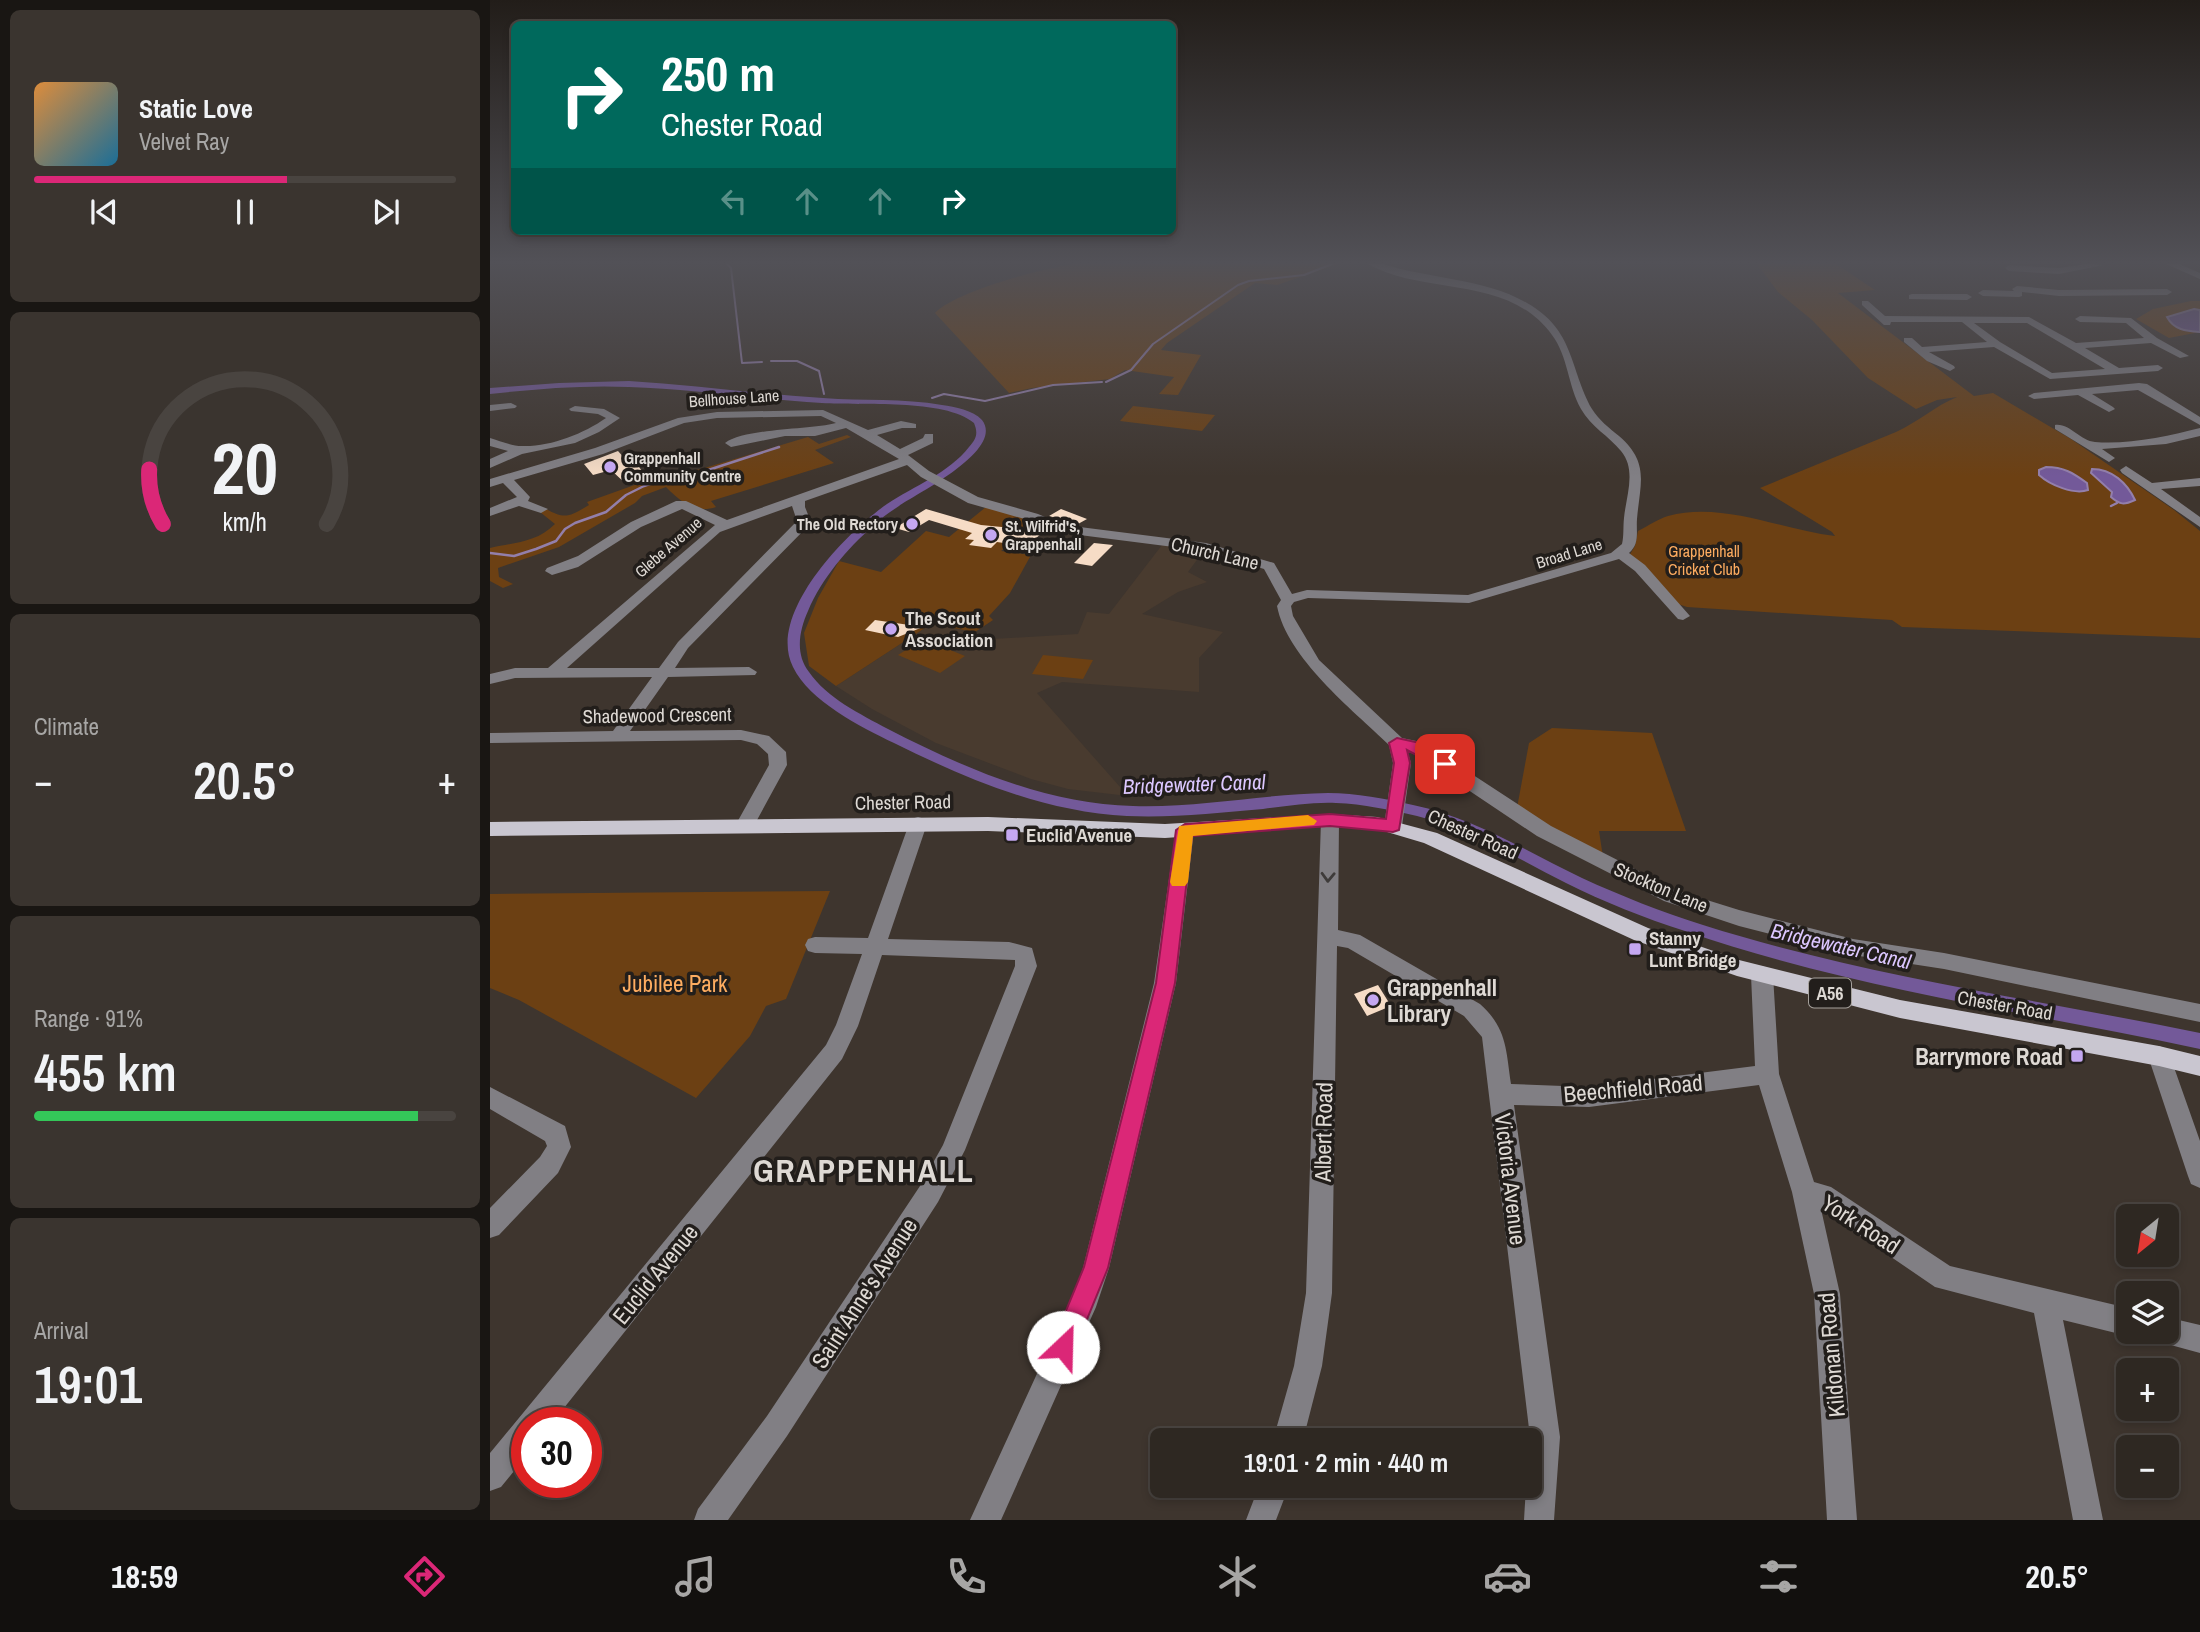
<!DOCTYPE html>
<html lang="en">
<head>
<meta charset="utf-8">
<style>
	:root { --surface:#2e2822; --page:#3a342f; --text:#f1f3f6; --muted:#a7a6a5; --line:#494440; --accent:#db2777 }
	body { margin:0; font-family:"Archivo Narrow",sans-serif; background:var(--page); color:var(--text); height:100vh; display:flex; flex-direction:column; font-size:26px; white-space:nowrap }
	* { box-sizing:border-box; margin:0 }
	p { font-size:23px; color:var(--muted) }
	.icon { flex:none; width:38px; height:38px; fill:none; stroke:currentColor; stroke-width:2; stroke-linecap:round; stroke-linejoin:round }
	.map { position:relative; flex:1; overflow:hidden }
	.drawer { display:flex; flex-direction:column; gap:10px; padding:10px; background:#191613; width:490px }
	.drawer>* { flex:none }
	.top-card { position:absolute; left:21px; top:21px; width:665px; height:214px; border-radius:10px; box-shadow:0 4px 10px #0003,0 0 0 2px var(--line); background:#00695c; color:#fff; overflow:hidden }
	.needle { width:46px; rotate:210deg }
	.buttons { position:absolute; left:1626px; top:1204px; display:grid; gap:14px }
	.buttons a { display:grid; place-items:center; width:63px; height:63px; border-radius:10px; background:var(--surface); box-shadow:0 4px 10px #0003,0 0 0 2px var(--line); font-size:35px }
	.speed { position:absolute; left:21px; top:1407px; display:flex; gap:14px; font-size:35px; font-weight:700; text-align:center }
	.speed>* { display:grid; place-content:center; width:91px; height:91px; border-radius:50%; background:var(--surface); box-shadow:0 4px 10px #0003,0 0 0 2px var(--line); line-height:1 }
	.speed .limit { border:10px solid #d22; background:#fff; color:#111 }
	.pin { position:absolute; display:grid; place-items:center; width:60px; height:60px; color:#fff; margin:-30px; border-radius:14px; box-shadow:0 4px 10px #0006 }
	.me { position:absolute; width:77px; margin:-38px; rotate:24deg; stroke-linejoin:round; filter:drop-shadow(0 0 5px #0008) }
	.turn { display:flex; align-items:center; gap:24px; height:147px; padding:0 35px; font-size:32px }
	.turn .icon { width:91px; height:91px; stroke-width:2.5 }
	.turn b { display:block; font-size:49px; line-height:60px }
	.lanes { display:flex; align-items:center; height:66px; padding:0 35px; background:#0003; justify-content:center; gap:35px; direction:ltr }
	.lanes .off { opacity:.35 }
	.big { font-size:52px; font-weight:600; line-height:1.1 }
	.drawer .card { flex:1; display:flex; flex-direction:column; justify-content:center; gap:10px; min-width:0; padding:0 24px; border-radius:10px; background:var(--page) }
	.drawer .dial { align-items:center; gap:0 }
	.dial svg { height:182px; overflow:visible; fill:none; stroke:var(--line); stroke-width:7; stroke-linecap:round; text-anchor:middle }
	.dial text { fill:var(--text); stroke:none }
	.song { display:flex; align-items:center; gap:21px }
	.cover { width:84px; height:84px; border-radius:10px; background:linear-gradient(135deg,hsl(30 70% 55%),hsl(200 70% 35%)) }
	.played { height:7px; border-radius:4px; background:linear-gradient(90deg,var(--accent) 60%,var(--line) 60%) }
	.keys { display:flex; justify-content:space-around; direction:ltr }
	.heat { display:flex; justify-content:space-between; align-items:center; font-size:38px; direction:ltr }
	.charge { height:10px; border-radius:5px; background:linear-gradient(90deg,#34c759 91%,var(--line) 0) }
	.trip { position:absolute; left:660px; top:1428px; width:392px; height:70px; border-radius:10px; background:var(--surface); box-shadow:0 4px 10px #0003,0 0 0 2px var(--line); font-weight:600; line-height:70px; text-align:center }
	.dock { display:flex; height:112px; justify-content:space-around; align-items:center; background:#12100e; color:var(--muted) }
	.dock .icon { width:49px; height:49px }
	.dock .selected { color:var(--accent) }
	.dock b { font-size:32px; color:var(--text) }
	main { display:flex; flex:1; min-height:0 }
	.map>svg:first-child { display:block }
	.built { fill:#493b2f }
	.green { fill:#6c4013 }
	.water { fill:#735999; stroke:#937fab; stroke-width:2 }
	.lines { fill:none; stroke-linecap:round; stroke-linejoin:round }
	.stream-far1 { stroke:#937fab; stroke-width:2 }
	.stream { stroke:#937fab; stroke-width:2.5 }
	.canal { fill:#735999; fill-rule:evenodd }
	.building { fill:#f6dcc6 }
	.minor { fill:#817f84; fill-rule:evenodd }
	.major { fill:#c9c6d0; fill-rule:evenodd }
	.oneway { stroke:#3e3b3a }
	.route { fill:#db2777; stroke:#8e194d; stroke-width:2 }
	.slow { fill:#f59e0b }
	.poi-dot { fill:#c4a7f1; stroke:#221e1b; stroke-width:2.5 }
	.labels { text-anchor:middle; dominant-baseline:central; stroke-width:7; stroke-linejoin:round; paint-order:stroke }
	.far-street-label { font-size:16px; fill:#ded9d4; stroke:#221e1b }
	.far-poi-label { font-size:16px; font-weight:bold; fill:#ded9d4; stroke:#221e1b; text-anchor:start }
	.far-park-label { font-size:16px; fill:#fdac60; stroke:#221e1b }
	.shield { fill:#221e1b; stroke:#a6a19c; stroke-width:2 }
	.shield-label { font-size:18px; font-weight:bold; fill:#ded9d4 }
	.street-label { font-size:19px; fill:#ded9d4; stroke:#221e1b }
	.poi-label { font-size:19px; font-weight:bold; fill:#ded9d4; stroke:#221e1b; text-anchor:start }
	.water-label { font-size:21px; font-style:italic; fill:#dcc7ff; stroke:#221e1b }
	.near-park-label { font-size:23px; fill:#fdac60; stroke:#221e1b }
	.near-poi-label { font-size:23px; font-weight:bold; fill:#ded9d4; stroke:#221e1b; text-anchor:start }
	.near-street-label { font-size:23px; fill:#ded9d4; stroke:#221e1b }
	.near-district-label { font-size:32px; font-weight:bold; letter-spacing:2px; fill:#ded9d4; stroke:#221e1b }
</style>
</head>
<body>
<main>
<section class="drawer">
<div class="card">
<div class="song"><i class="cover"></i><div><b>Static Love</b><p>Velvet Ray</p></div></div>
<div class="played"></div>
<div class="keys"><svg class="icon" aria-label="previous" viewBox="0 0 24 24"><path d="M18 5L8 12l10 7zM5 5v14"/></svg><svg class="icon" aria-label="pause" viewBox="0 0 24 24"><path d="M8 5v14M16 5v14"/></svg><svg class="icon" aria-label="next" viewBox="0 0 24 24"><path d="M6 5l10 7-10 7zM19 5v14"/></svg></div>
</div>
<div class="card dial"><svg viewBox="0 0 100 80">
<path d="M14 69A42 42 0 1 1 86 69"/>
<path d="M14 69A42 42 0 0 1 8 45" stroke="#db2777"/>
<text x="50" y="56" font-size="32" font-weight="700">20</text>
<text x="50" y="72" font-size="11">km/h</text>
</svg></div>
<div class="card"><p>Climate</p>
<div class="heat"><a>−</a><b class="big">20.5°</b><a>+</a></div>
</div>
<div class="card"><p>Range · 91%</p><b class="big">455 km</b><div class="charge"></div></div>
<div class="card"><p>Arrival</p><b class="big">19:01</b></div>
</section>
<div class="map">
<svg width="1710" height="1520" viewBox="0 0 1710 1520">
	<rect width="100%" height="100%" fill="#3e352e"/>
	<path class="built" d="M672,545L715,549L698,572L717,582L688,592L652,614L733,632L709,658V692L572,682L547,693L638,796L578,789L541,779L446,743L382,709L346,686L441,624L485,632L503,639L588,634L597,612L619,614Z"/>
	<path class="green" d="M585,264H848L787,285L765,283L677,343L671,350L711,355L688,395L669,394L684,377L635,370L620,379L542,388L519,393L445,313C466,291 554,268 585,264Z
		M1267,264H1346L1385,290L1348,293L1484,396L1503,393L1581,439L1684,510L1710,531V638L1412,627L1402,620L1197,607L1188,604L1139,556L1145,546L1148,531C1158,526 1168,519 1178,516C1233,501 1291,530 1345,536L1342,532L1270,488L1406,432C1428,422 1445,406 1467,397L1447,400L1426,409L1378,378L1322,320L1288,292Z
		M1701,301H1710V310L1703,309L1696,331L1710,332L1679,338L1646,319L1663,309Z
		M643,406L725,415L712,431L630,421Z
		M357,435L361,437L325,450L344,463L221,501L226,507C205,514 191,502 176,487L152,496L145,503L69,547L8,568L9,577L23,584L13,588L0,581V548C25,542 46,543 65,524L50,512L56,509C76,520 80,516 99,505L97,502L167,477L211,469L318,437L329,444Z
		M496,507L546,522L511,551L541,555L520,593L499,616L503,620L485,632L441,624L346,686L319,666L314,633L328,598L349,561L391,572L436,531L459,537Z
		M433,639L475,656L450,673L408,655Z
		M553,655L603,660L593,679L542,674Z
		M1062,728L1162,733L1196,831H1109L1113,857L1027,808L1039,743Z
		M340,891L296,999L276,1006L260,1036L206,1098L29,1000L0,988V894Z"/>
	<path class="water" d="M1704,309L1710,310V332C1696,331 1684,330 1677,317Z
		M1556,467C1574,467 1583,473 1597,483L1598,490C1584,495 1560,485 1549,475V470Z
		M1602,469C1622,469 1637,483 1645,500C1634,505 1630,505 1621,497L1622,492L1601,473Z"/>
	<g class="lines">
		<path class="stream-far1" d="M237,264L241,268L252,363L272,362
			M281,361H307L329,371L334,394
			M616,382L641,370L663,344L748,285L759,281L814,275L842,264
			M442,398L454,394L495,401L563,385L612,382"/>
		<path class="stream" d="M1621,506L1627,503
			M0,553L24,556L46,549L66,541L75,529L85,523L116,512L136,495L154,486L177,478L206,474L289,447"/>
		<path class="canal" d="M139,381C204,385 268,394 333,398C373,401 413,398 452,405C465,407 483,410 492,420C515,450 428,493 409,506C400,512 391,518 383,526C357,549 332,578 318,611C309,631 305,654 319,672C337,698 370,714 398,729C474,768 556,804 643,806C709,808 773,794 838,793C866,793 896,799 923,805C984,818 1036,851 1092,878C1131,896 1172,912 1213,925C1375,976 1544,999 1710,1033V1049C1538,1012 1362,989 1195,931C1154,918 1114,902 1076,883C1028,859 981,829 927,816C901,810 873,804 846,803C822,802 797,806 773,809C728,813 682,818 637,816C554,812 477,779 404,743C371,727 319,701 303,667C276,614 357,532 397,504C424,486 459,473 479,447C487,438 488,433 484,423C454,398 371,406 332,403C267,399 204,389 139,387C93,385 46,389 0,394V388L69,383Z"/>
	</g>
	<path class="building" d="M128,451L136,460H144L157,478L136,484L121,470L103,475L94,464Z
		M436,509L491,525L522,528L520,530L551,534L536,546L507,542L501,548L479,545L484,540L475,539L482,533L439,520L419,532L405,528Z
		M571,509L597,519L588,524L559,516Z
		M604,543L623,545L602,566L584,563Z
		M385,620L433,627L408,637L375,630Z
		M888,985L901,1006L877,1016L864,994Z"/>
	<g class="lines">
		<path class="minor" d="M878,264H893C939,279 994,278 1037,303C1085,330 1079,368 1102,409C1109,420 1119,428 1129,436C1160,463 1150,483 1147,519C1146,532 1150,544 1139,553L1155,565L1200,616L1193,620L1188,619L1145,571L1129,559L979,603L818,598L804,602L801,606L803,616L829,660L912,738L931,742L942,748L1061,826L1188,891L1249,910L1363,939L1454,953L1710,1004V1022L1454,969L1363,955L1249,926L1174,901L1047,836L920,751L917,750L921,763L912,826L910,831H896L894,826L903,763L899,745C862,709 797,658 787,606L791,600L774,569L715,551L566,532L538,520L478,503L431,477L417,465L315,501V507L321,522L319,525L198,648L185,668L259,667L267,672L265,675L178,677L140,731L251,730L279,736L296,752L297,765L261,831H247L245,826L279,765L278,754L267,744L251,740L0,743V733L123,731L162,677L25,678L0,684V674L25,668H58L225,525L192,509L151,527L88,567L62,575L55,571L57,568L88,556L141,522L186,501H196L237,520L409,459L356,428L325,436H295L241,447L235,443C255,428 319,430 346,423L331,416L227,418L194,423L113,454L24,480L40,497L38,501L58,509L51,513L29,506L0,516V508L27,497L13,483L0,487V479L105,448L188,418L227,412L333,410L378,430L411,421L426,424V428H412L387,435L410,449L433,438L435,434H443V443L418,455L439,471L488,497L548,514L574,525L716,543L784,563L802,594L817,590L978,595L1121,553L1132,544C1134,536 1133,527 1134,518C1136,496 1147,470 1131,451C1119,436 1101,427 1091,409C1078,386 1078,356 1062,335C1018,274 934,296 878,264ZM302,506L307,521L188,642L169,668H77L230,532Z
			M1596,264L1614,265L1569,274L1519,271L1515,268L1519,265L1569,268Z
			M1676,264H1689L1710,273V279Z
			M1527,286L1569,290L1677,289L1682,292L1677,295L1569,296L1532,292V296L1529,297L1493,296L1488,293L1493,290L1524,291L1522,289Z
			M1422,294H1477L1482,297L1477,300L1419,299V295Z
			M1372,301H1378L1395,316L1539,317L1586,343L1654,338L1636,323L1590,322L1585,319L1590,316L1641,318L1667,338L1699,356L1690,358L1661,343L1595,348L1629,368L1668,365L1673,368L1668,371L1560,379L1504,347L1439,352L1464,366L1465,368L1460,371L1437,361L1414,342V338H1422L1432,347L1497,342L1472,322H1401L1400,325H1394L1372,305ZM1484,323H1537L1615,369L1562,373L1510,342Z
			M1649,383L1657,384L1710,417V425L1648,390L1602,394L1623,407L1625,409L1619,412L1588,395L1544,399L1538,396L1544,393Z
			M21,403L27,406L25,408L0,411V405Z
			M85,406L114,409L130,418L109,432L85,443L32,454L0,468V459L18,451L0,446V438C10,441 22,446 32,446C60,447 93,434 116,418L108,414L81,411L79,409Z
			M1565,425C1580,423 1590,441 1605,442C1637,445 1679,436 1710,428V436L1676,444L1612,449L1625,458L1619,462L1565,429Z
			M1636,466L1662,483L1710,478V486L1671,489L1710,517V527L1632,473L1630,470Z
			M840,814L847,815L849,820L848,930L870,935L990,1004C1017,1028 1016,1050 1021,1084L1099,1087L1265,1066L1261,975L1264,969L1272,966L1280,969L1283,975L1289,1074L1324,1182L1341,1187L1460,1266L1638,1308V1332H1648L1638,1336L1573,1320L1613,1520H1583L1544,1313L1445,1287L1331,1209L1350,1294L1367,1520H1337L1324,1294L1302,1192L1269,1085L1099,1107L1024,1105L1070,1437L1064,1520H1034L1036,1486H1040V1437L992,1037L974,1016L858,948L847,946L842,1293L832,1366L813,1440H783L804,1366L816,1293L831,820L833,815Z
			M428,817L435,819L437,824L398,939L519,942L542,948L547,966L475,1150L448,1202L297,1436L238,1520H204L208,1509L277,1416L430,1186L453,1145L525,966V960L392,955L368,1026L352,1059L62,1423H37V1455L11,1487L0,1491V1453L336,1045L346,1025L372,954L325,953L318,951L315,945L318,939L325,937L378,938L419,824L421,819Z
			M695,823L702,825L704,830L686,983L619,1268L606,1307L511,1520H480L584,1293L593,1268L664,983L686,830L688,825Z
			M1669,1046L1677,1049L1680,1056L1710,1141V1188L1701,1184L1698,1176L1658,1056L1661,1049Z
			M0,1087L75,1126L81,1147L68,1173L9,1235L0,1238V1208L50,1157L57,1146L55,1141L0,1109Z
			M1676,1317L1710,1325V1353L1666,1341L1662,1332H1676Z
			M769,1486H799L786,1520H756Z"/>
		<path class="major" d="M840,814L887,817L947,833L1158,928L1249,960L1410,1000L1669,1046L1710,1056V1076L1669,1066L1410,1018L1247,976L1144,940L934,843L887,829L840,826L675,838L498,831L0,836V822L498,817L675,824Z"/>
	</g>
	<defs><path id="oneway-chevron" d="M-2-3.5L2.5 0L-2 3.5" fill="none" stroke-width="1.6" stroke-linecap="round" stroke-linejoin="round" transform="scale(1.75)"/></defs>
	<use class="oneway" href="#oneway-chevron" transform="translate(838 877) rotate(92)"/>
	<linearGradient id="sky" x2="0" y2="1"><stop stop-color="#221d19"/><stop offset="0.55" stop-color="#525157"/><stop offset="1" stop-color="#525157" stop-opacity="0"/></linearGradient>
	<rect width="1710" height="477" fill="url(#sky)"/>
	<path class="route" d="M907,738L930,743L963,764L955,769L949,767L917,750L920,763L909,830L903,832L840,826L702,836L685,983L618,1268L582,1356L573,1359L564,1356L561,1347L594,1267L666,983L686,830L695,824L840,814L896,819L904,763L899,743Z"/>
	<path class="slow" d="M818,815L827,821L824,825L703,836L698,882L695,886H682L680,882L689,826Z"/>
	<g class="poi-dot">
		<circle cx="120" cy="467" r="7"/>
		<circle cx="422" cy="524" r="7"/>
		<circle cx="501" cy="535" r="7"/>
		<circle cx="401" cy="629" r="7"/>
		<rect x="515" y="828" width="14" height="14" rx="3.5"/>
		<rect x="1138" y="942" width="14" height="14" rx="3.5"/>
		<circle cx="883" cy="1000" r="7"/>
		<rect x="1580" y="1049" width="14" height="14" rx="3.5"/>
	</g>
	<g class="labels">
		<g class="far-street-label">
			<text transform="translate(244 398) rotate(-4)">Bellhouse Lane</text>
			<text transform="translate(178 547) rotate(-41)">Glebe Avenue</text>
			<text transform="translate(1079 553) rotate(-17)">Broad Lane</text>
		</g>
		<g class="far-poi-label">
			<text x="134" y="458">Grappenhall<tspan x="134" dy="18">Community Centre</tspan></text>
			<text x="408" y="524" text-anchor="end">The Old Rectory</text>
			<text x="515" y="526">St. Wilfrid's,<tspan x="515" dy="18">Grappenhall</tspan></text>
		</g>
		<g class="far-park-label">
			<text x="1214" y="551">Grappenhall<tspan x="1214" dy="18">Cricket Club</tspan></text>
		</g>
		<rect class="shield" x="1319" y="978.5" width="42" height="29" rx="5"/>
		<g class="shield-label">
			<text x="1340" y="993">A56</text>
		</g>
		<g class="street-label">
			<text transform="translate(725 553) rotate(13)">Church Lane</text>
			<text transform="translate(167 715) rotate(-1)">Shadewood Crescent</text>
			<text transform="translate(413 802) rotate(-1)">Chester Road</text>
			<text transform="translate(983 834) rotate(24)">Chester Road</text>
			<text transform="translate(1171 887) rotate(23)">Stockton Lane</text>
			<text transform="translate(1515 1005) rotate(10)">Chester Road</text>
		</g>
		<g class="poi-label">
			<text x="415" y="618">The Scout<tspan x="415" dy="22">Association</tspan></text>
			<text x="536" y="835">Euclid Avenue</text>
			<text x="1159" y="938">Stanny<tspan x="1159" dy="22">Lunt Bridge</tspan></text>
		</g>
		<g class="water-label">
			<text transform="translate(704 784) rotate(-2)">Bridgewater Canal</text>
			<text transform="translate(1351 946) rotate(13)">Bridgewater Canal</text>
		</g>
		<g class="near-park-label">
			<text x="185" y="983">Jubilee Park</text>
		</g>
		<g class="near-poi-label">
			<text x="897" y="987">Grappenhall<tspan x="897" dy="26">Library</tspan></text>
			<text x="1573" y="1056" text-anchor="end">Barrymore Road</text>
		</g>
		<g class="near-street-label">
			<text transform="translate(1143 1088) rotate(-5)">Beechfield Road</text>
			<text transform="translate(833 1132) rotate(-89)">Albert Road</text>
			<text transform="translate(1021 1179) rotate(83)">Victoria Avenue</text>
			<text transform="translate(1371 1224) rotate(33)">York Road</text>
			<text transform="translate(165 1274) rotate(-51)">Euclid Avenue</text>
			<text transform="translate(374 1293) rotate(-57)">Saint Anne's Avenue</text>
			<text transform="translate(1341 1355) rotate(-95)">Kildonan Road</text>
		</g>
		<g class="near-district-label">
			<text x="374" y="1170">GRAPPENHALL</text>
		</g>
	</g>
</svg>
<div class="buttons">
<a><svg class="needle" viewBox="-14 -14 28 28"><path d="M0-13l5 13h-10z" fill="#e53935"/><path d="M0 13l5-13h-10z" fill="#a7a6a5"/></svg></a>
<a><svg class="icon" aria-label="layers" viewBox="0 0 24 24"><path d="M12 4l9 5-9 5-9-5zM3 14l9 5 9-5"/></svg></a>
<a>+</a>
<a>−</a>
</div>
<div class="speed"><div class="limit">30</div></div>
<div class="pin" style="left:955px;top:764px;background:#d93025"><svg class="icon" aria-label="arrive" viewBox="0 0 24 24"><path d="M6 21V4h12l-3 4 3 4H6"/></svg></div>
<svg class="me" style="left:573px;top:1347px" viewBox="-20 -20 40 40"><circle r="19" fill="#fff"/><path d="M0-13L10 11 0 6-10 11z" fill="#db2777"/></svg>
<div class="trip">19:01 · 2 min · 440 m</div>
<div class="top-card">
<div class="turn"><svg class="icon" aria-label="right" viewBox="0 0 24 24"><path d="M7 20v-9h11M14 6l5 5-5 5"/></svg><div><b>250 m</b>Chester Road</div></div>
<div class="lanes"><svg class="icon off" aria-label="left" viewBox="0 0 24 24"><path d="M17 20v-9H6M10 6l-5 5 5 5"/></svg><svg class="icon off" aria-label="ahead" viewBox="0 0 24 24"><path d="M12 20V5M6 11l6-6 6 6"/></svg><svg class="icon off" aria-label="ahead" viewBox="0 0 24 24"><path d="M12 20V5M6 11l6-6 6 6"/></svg><svg class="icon" aria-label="right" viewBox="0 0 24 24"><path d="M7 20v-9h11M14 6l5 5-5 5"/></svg></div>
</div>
</div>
</main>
<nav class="dock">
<b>18:59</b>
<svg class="icon selected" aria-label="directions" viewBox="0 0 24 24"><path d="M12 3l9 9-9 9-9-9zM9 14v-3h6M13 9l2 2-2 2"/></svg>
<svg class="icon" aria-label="music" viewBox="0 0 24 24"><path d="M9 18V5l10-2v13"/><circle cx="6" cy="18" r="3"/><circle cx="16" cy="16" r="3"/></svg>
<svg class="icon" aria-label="phone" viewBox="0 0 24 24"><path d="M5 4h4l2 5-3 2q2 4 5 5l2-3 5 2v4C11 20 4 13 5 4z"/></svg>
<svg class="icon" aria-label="climate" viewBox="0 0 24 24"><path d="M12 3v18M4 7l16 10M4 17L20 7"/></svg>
<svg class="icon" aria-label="car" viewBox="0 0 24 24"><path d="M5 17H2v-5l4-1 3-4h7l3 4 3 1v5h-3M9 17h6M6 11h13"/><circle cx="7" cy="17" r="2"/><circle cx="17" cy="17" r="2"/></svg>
<svg class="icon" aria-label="filters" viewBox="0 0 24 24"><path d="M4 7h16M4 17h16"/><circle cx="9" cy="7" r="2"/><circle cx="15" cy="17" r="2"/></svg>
<b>20.5°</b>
</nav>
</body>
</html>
